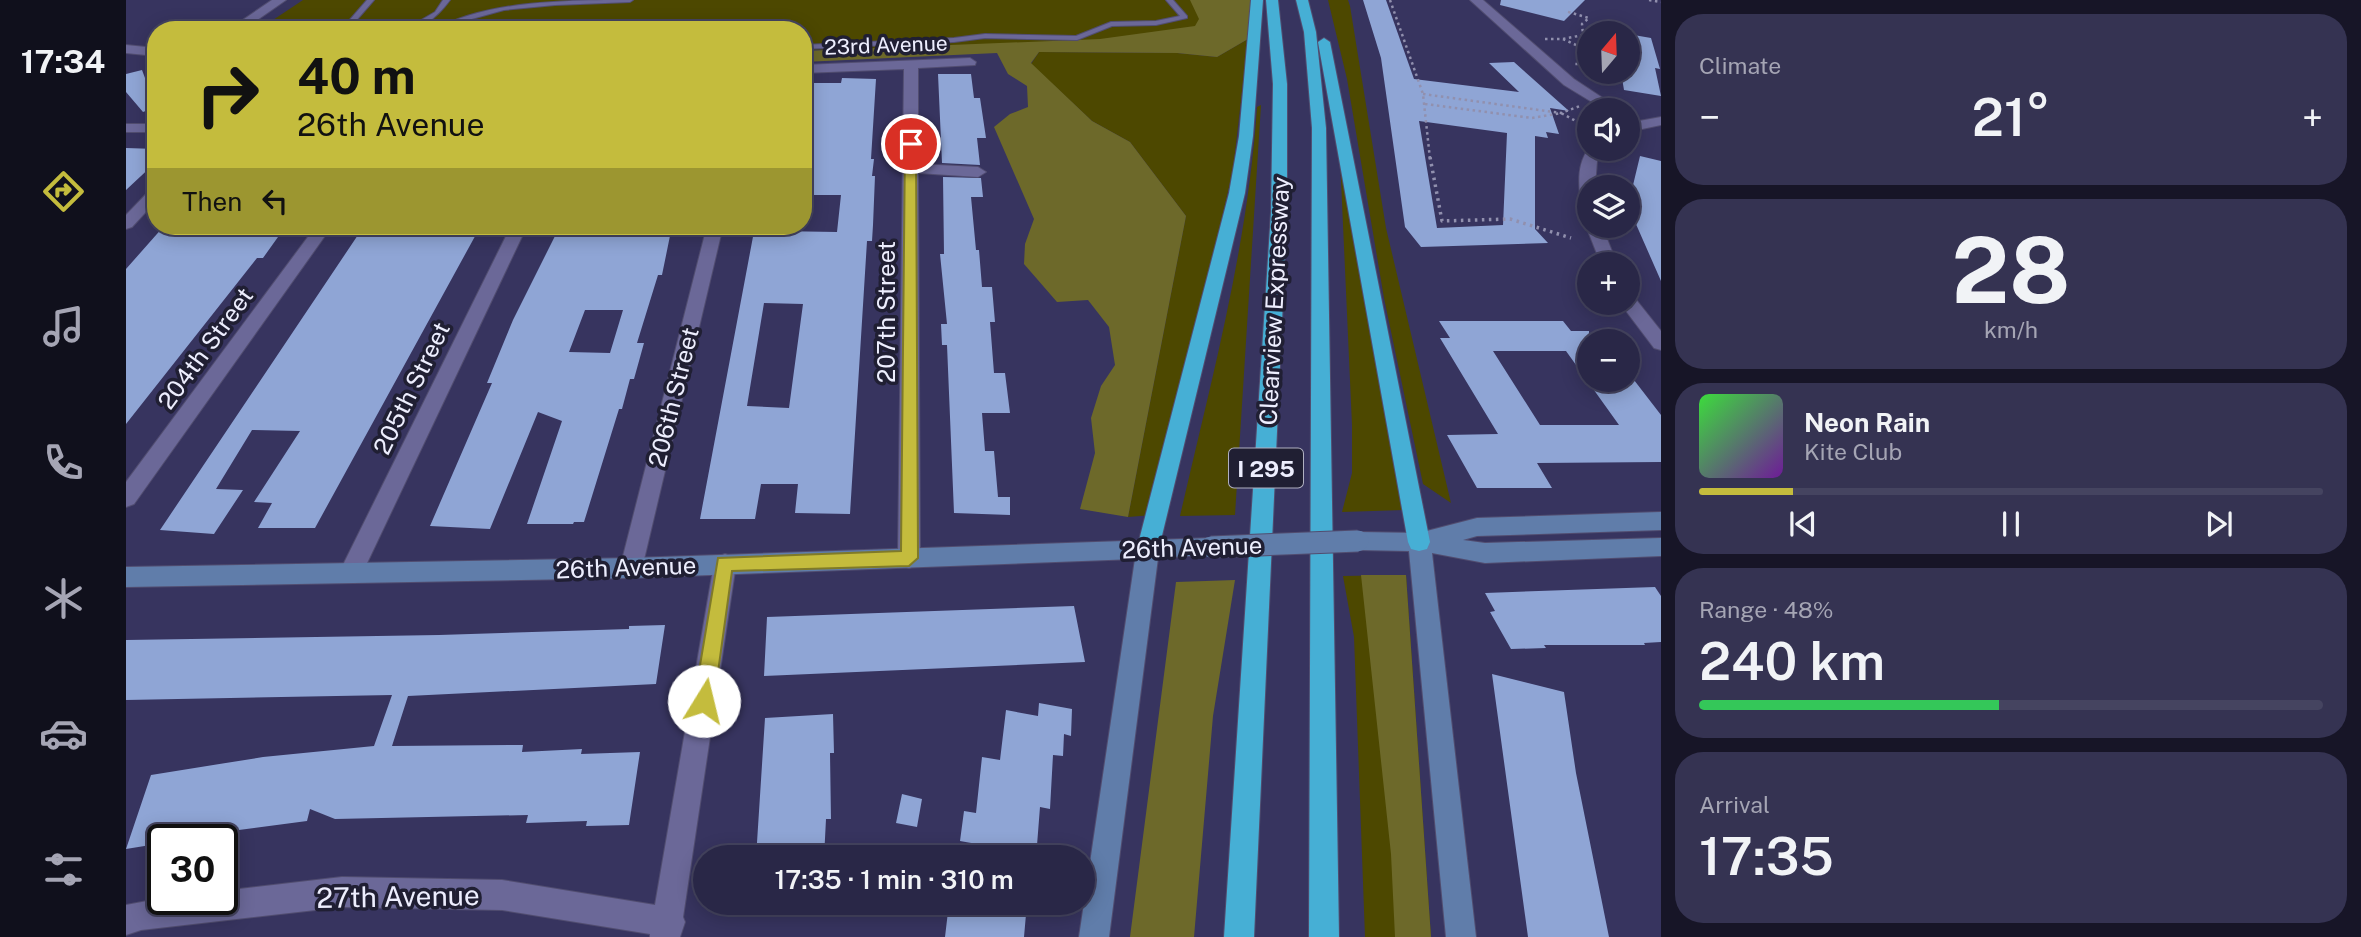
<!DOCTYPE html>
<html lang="en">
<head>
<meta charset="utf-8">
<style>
	:root { --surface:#292747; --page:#353352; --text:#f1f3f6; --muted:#a5a5b4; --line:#454460; --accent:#c4bc3d }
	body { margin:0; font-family:"Public Sans",sans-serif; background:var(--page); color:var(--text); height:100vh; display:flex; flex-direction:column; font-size:26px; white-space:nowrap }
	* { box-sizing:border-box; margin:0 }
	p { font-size:23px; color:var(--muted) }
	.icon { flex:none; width:38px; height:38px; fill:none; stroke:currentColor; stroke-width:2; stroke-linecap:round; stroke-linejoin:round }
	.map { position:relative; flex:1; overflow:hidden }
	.sheet { display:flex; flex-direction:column; gap:14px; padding:14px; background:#171527; width:700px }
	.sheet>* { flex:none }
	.banner { position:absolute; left:21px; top:21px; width:665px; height:214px; border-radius:28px; box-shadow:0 4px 18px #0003,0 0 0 2px var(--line); background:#c4bc3d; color:#111; overflow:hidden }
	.needle { width:46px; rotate:19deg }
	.fabs { position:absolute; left:1451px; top:21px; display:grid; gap:14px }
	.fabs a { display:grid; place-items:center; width:63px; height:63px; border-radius:50%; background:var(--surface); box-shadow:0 4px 18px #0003,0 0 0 2px var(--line); font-size:35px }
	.speed { position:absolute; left:21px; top:824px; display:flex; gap:14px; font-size:35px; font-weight:700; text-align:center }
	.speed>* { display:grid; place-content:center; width:91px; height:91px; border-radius:50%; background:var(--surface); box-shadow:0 4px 18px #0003,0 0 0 2px var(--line); line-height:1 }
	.speed .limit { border:4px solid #111; border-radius:10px; background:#fff; color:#111 }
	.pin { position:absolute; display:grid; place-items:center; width:60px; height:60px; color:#fff; margin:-30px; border:4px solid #fff; border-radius:50%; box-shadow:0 2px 7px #0007 }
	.me { position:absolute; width:77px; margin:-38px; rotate:9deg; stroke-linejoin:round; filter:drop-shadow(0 0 5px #0008) }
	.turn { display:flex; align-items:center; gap:24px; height:147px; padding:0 35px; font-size:32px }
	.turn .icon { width:91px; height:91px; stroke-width:2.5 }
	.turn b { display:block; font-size:49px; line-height:60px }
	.then { display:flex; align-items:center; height:66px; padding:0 35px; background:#0003; gap:14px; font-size:26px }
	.big { font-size:52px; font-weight:600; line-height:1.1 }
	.sheet .tile { flex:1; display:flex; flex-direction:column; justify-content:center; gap:10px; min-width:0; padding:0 24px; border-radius:28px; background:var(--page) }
	.sheet .dial { align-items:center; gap:0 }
	.dial b { font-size:91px; line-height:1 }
	.song { display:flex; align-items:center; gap:21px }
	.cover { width:84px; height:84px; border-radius:10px; background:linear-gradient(135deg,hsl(120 70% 55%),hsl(280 70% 35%)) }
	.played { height:7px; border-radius:4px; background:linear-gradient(90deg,var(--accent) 15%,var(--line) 15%) }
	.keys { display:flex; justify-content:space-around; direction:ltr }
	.heat { display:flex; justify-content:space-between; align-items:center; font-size:38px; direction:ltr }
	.charge { height:10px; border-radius:5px; background:linear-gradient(90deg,#34c759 48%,var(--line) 0) }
	.trip { position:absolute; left:567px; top:845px; width:402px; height:70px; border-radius:35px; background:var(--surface); box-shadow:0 4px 18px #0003,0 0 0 2px var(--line); font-weight:600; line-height:70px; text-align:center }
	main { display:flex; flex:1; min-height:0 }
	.tabs { display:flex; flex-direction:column; width:126px; justify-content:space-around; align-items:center; background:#10101c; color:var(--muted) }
	.tabs .icon { width:49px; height:49px }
	.tabs .on { color:var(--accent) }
	.tabs b { font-size:32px; color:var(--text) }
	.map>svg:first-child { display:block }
	.green { fill:#4d4800 }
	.forest { fill:#6d692a }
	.building { fill:#8fa5d5; fill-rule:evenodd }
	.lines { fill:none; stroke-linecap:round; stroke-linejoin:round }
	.lane-casing { stroke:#514d70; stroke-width:2 }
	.street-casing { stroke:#514d70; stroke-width:2 }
	.secondary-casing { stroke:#514d70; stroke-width:2 }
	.highway-casing { stroke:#514d70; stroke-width:2 }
	.path-far1 { stroke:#9190ae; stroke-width:2.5; stroke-dasharray:2.5 3.5; stroke-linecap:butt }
	.path { stroke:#9190ae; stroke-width:3.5; stroke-dasharray:2.5 4.5; stroke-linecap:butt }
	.lane { fill:#6b6898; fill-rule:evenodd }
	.street { fill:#6b6898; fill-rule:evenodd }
	.secondary { fill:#607daa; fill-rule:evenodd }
	.highway { fill:#46afd5; fill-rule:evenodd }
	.secondary-bridge-casing { stroke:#514d70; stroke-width:23; stroke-linecap:butt }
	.secondary-bridge { stroke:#607daa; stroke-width:21 }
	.route { fill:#c4bc3d; stroke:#7f7a28; stroke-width:2 }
	.labels { text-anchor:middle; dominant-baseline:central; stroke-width:7; stroke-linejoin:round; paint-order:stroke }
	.far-street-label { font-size:21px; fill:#edeefe; stroke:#201f33 }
	.shield { fill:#201f33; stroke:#b0b0c1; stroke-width:2 }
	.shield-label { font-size:23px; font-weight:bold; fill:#edeefe }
	.street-label { font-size:24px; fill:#edeefe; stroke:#201f33 }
	.near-street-label { font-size:28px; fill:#edeefe; stroke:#201f33 }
</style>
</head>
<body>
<main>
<nav class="tabs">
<b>17:34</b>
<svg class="icon on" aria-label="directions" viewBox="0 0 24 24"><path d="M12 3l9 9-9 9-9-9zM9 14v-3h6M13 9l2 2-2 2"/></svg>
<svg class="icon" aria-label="music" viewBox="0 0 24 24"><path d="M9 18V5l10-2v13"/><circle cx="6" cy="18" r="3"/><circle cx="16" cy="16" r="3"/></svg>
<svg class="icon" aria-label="phone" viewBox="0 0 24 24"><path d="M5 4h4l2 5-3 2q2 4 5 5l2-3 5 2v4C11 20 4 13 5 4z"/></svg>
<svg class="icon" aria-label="climate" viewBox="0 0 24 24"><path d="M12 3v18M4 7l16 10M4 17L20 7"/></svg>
<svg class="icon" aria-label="car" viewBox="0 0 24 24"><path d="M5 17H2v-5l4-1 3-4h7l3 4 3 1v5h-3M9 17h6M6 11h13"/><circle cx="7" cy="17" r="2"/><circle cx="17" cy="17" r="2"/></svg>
<svg class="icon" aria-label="filters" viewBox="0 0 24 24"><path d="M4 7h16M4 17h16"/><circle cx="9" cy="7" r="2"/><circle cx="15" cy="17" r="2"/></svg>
</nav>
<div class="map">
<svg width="1535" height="937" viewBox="0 0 1535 937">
	<rect width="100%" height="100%" fill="#37345f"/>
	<path class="green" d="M177,0H1098L1091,40L677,50V30H132Z
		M1202,0H1222L1224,6L1260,228L1325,503L1297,484L1258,298L1221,79Z
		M1122,39L1107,170L1027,515L1002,517L1060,216L1004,142L966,121L905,64L913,52L1051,53L1091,57Z
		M1135,105L1109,515L1054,516C1085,381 1122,246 1131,107Z
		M1214,158L1278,510L1216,512L1226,473V425Z
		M1280,575L1305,937H1239L1228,637L1217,576Z"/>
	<path class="forest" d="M1064,0H1125L1122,39L1091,57L1051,53L913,52L905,63L966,121L1004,142L1060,216L1002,517L954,509L969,453L965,418L975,386L989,365L983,327L962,300L931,302L898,264L899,244L908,219L868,127L884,114L902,107L901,86L882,74L871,53L677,62V51L974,39L1069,26L1073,19Z
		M1235,575H1280L1305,937H1269L1265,854Z
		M1109,580L1087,716L1068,937H1004L1050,582Z"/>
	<path class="building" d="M1237,0H1260L1288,79L1393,92L1363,63L1388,62L1443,111L1424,108L1433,134L1420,132L1422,138L1409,136V229L1422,243L1295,247L1279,227L1255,58ZM1293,121L1381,133L1377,225L1311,228Z
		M1375,0H1459L1438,21L1374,5Z
		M1502,34L1525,38L1534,69L1529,68L1535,96L1498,90L1495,72H1502Z
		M16,70L19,78L23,77L30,96V107L17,112L0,92V74Z
		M812,74H845L848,98H854L860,138H851L854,165L816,163Z
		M716,78L750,79L745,159H748L746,176H749L747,225L746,241H741L724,514L669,513L672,484H635L629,519H574L629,226H651L650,231L711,232L715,195H677V83H715ZM638,303L677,304L663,408L621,406Z
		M0,148L30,149V162L0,190Z
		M1514,156L1535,161V281L1502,206Z
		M817,177L855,178L857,197H845L850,250H853L856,287H866L869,322H864L868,373H879L884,413H856L859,451H868L872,497H884V515L828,513L821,345H816L815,324H821L814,254H818Z
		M38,226H68L64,231H131L135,226H156L152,230H157L137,258H131L0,424V269Z
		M238,226H272L265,237H312L319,226H351L349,229H353L189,528H132L146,503L128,502L174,431L126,430L90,489L117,490L88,534L34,530Z
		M434,226H463L461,231L523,233L526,226H546L536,275H532L511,343H518L508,379H504L496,409H493L458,522H448L447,524H401L436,421L412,412L364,529L304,526L366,383H361L387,320ZM459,310H497L484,353L443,352Z
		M1313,321H1437L1445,331H1463V380H1508L1535,415V462L1411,463L1426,488H1351L1321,435L1372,434L1314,338H1324ZM1367,351H1440L1493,425H1414Z
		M1529,587L1535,596V642L1518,643L1519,645H1418L1420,648L1385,649L1364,612L1369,611L1359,593Z
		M948,606L959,662L638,676L641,617Z
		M539,625L530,684L282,696L266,746L397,745L396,752L456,749L455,754L514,752L503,825L460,826L461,821L400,823L402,815L209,819L184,809L181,821L37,840V843L0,849L25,775L137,757L248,746L266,695L0,700V640L313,635L503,629V626Z
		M1366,674L1438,692L1450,773L1483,937H1402Z
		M913,703L946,709L945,736L938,734L937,756L927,755L924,809L914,807L910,858H849L851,844L834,841L838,811L850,813L856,757L874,760L880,710L912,716Z
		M707,714L708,753H704L705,819H700L698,858H630L639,718Z
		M776,794L796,799L791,827L770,823Z
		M823,903H901L898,937H819Z"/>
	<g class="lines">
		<g class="lane-casing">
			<path id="lane" d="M241,0H248L222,30H215Z
				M317,0H324C313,15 297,30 278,30L309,12Z
				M507,0L504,2L429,5L378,10L335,22L318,30H309C359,0 448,0 507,0Z
				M1040,0H1047L1061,16V18L1030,25L986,26L951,40L859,38L828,42L677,49V45L828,38L859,34L950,36L985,22L1030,21L1054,16Z"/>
		</g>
		<g class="street-casing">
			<path id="street" d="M146,0H160L117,30H102Z
				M1344,0H1357L1448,79L1495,110H1479L1438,85Z
				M0,45L30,48V56L0,53Z
				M844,58L850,62L849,65L792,68V164L852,167L860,172L852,177L792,173L794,558L791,565L783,568L775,565L772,558L778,69L677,73V65Z
				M1535,117V125L1502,132V123Z
				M0,124H30V132H0Z
				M1463,148L1477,149L1471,161L1469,187H1463V211L1455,206C1453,186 1450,165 1463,148Z
				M30,187V201L6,227L0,229V215L25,189Z
				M1462,223L1463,226H1476L1491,264H1475L1460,226Z
				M190,226H206L8,504L0,507V482Z
				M385,226H401L233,580L225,583L217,580L213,573Z
				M581,226H597L516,568L513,575L505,578L497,575L494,568Z
				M1502,295L1508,297L1535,331V350L1528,348L1494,303H1502Z
				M599,554L607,557L610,564L557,917L559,922L554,937H524V934L376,910L216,907L15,930L0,935V905L37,898L96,900V891L216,877L376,880L529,905L588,564L591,557Z"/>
		</g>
		<g class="secondary-casing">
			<path id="secondary" d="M1535,512V530L1351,536L1337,540L1359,543L1535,538V556L1359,563L1306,553L1350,937H1320L1283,551L1232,550L1224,548L1221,541L1224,534L1232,532L1293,533L1351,518Z
				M1085,538L1093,540L1096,547L1093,554L1032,558L983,937H953L1009,559L505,578L0,587V567L505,558Z"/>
		</g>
		<g class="highway-casing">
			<path id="highway" d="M1125,0H1137L1127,136L1119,193L1033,548L1030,555L1022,557L1014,555L1011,548L1103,193L1113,136Z
				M1140,0H1152L1161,84V212L1128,937H1098L1145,212L1147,84Z
				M1170,0H1182L1190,32L1200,128L1213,937H1183L1186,128L1178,32Z
				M1198,38L1204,42L1304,542L1301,549L1293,551L1285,549L1282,542L1192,42Z"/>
		</g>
		<path class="path-far1" d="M1264,0L1297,94L1304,159
			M1523,0L1535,2
			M1457,35L1461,50
			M1419,39H1437L1461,50L1463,58L1456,64H1446
			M1437,39L1457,35L1456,24L1463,18L1439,11
			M1297,94L1435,113L1454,106
			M1299,104L1406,118L1435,113L1459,126"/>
		<path class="path" d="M1304,157L1316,221L1384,219L1445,238"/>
		<use href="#lane" class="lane"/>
		<use href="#street" class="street"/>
		<use href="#secondary" class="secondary"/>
		<use href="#highway" class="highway"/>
		<g class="secondary-bridge-casing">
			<path id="secondary-bridge" d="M1085,547L1232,541"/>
		</g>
		<use href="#secondary-bridge" class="secondary-bridge"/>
	</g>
	<path class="route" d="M785,141L790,144L792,558L783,566L606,571L588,701L585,708L578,710L571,708L568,701L592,558L775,551L779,144Z"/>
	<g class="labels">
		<g class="far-street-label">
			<text transform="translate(760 45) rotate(-2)">23rd Avenue</text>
		</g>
		<rect class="shield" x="1103" y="448.5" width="74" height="39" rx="5"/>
		<g class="shield-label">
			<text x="1140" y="468">I 295</text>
		</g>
		<g class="street-label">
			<text transform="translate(1148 301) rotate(-87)">Clearview Expressway</text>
			<text transform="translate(760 312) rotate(-90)">207th Street</text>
			<text transform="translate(79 348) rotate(-54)">204th Street</text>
			<text transform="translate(285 388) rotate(-64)">205th Street</text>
			<text transform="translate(547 397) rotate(-76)">206th Street</text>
			<text transform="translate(1066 547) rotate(-2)">26th Avenue</text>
			<text transform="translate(500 567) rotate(-2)">26th Avenue</text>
		</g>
		<g class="near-street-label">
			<text transform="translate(272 896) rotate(-1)">27th Avenue</text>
		</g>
	</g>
</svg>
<div class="fabs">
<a><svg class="needle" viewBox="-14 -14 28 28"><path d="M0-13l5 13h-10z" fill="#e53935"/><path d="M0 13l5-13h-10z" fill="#a5a5b4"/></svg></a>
<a><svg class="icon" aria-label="sound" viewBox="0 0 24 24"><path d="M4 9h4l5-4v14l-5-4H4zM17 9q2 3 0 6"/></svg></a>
<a><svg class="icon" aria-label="layers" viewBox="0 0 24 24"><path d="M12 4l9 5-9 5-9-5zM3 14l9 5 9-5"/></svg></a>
<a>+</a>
<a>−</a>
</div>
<div class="speed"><div class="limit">30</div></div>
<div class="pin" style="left:785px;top:144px;background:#d93025"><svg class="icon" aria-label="arrive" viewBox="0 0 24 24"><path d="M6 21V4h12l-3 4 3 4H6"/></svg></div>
<svg class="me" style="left:578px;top:701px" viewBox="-20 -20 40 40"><circle r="19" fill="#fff"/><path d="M0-13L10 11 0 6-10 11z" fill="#c4bc3d"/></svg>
<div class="trip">17:35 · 1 min · 310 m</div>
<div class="banner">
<div class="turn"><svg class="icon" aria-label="right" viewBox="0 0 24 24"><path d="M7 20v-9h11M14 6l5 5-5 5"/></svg><div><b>40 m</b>26th Avenue</div></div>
<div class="then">Then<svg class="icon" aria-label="left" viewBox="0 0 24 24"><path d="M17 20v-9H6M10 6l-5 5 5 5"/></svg></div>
</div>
</div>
<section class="sheet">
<div class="tile"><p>Climate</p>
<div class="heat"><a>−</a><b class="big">21°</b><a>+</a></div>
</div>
<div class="tile dial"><b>28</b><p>km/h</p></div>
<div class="tile">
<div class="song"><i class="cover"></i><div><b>Neon Rain</b><p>Kite Club</p></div></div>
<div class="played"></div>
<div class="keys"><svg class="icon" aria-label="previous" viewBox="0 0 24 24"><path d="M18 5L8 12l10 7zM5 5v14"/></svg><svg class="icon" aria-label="pause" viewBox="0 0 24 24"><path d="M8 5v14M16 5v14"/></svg><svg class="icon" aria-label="next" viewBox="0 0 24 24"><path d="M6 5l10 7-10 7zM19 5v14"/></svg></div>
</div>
<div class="tile"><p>Range · 48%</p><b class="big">240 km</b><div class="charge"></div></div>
<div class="tile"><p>Arrival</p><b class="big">17:35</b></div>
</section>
</main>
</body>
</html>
